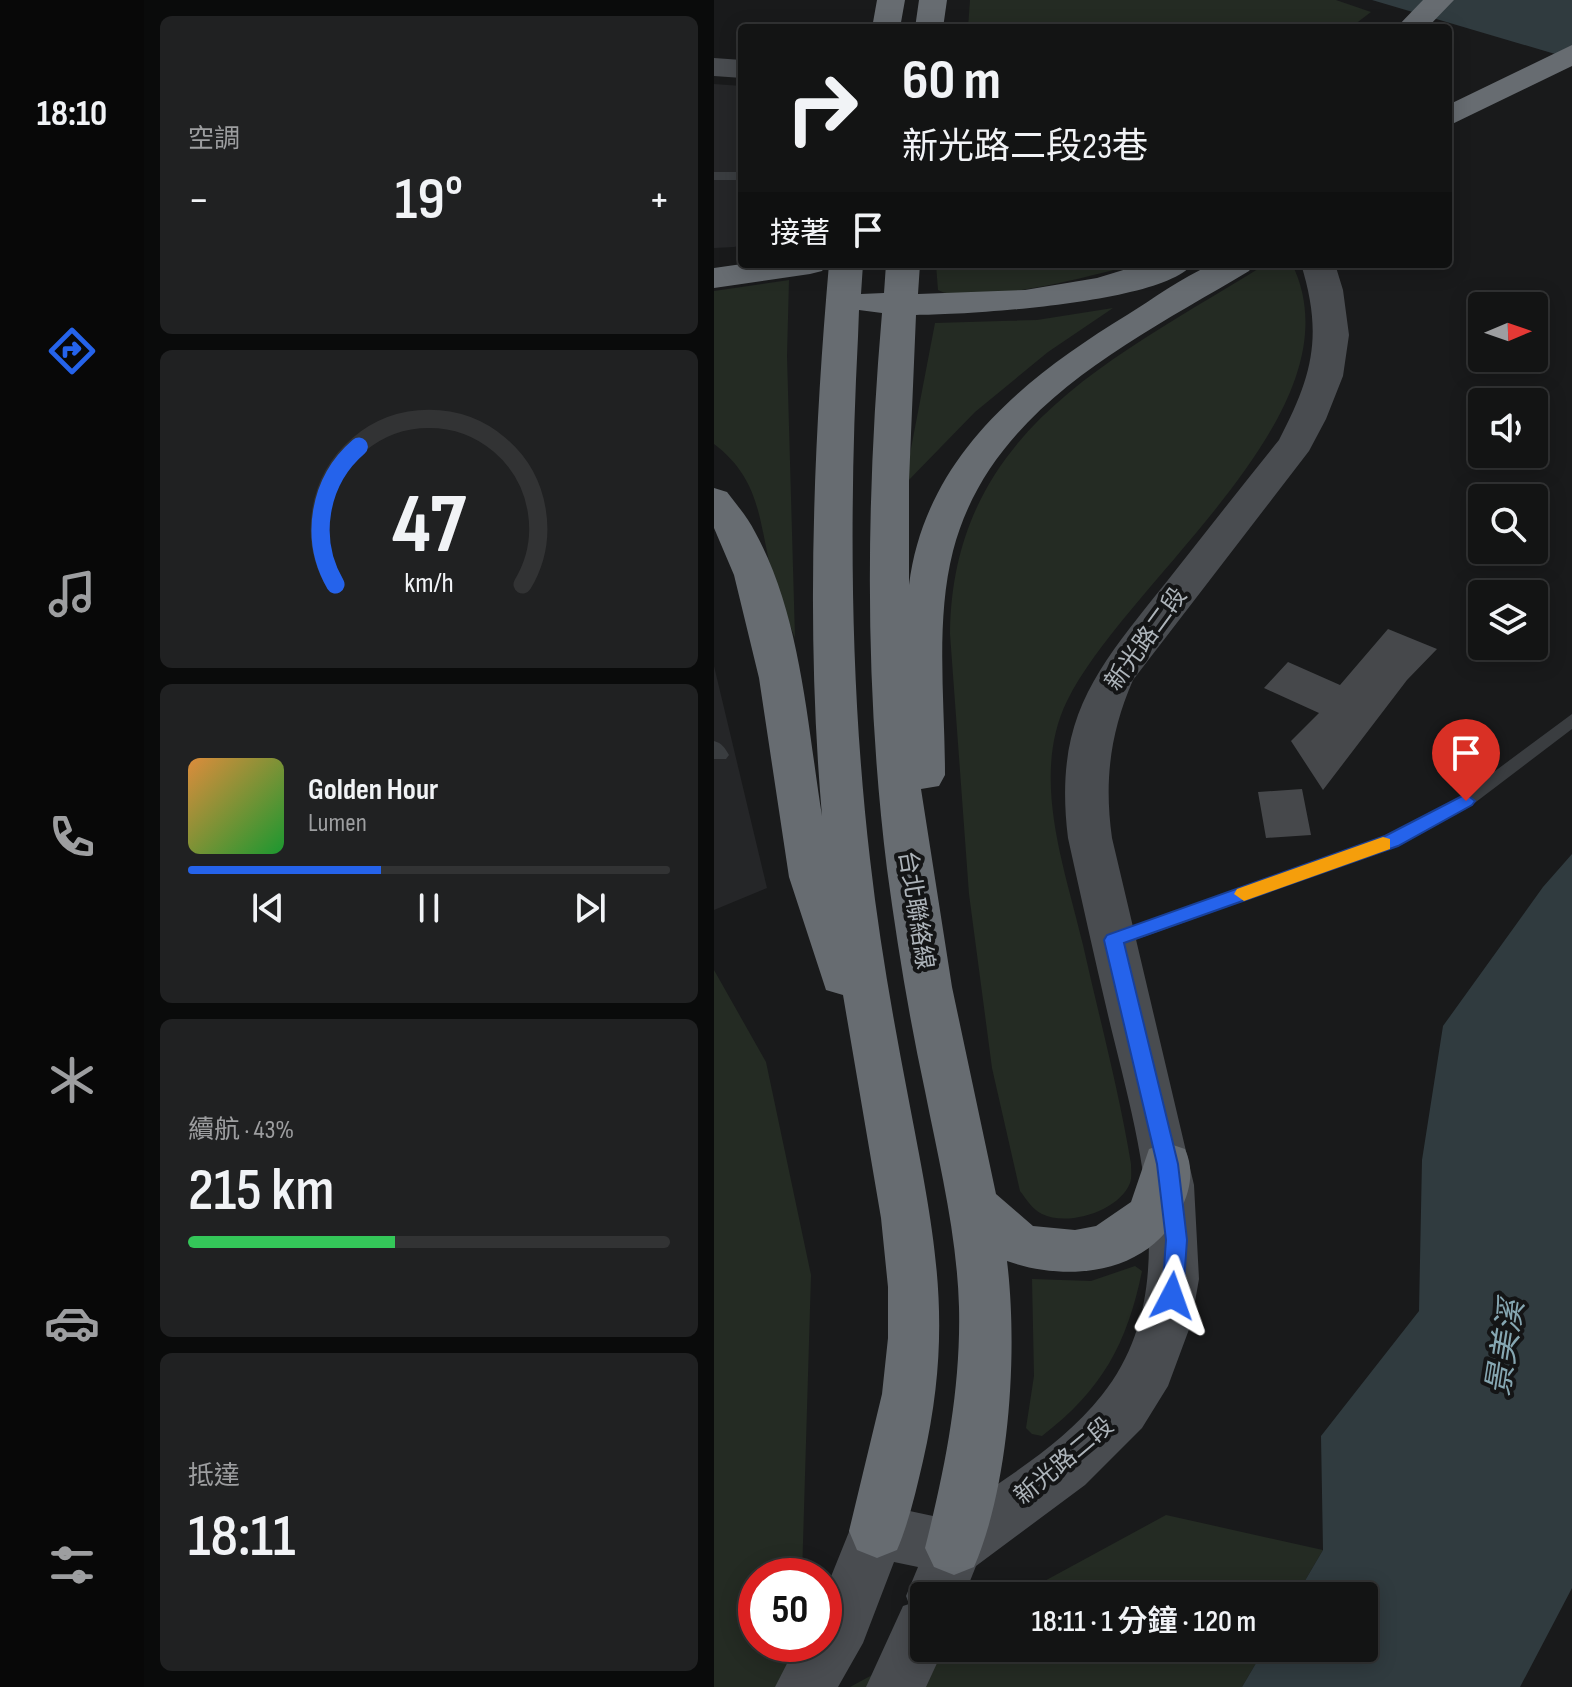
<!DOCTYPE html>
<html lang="zh-TW">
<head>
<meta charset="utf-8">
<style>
	:root { --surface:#131414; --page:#202122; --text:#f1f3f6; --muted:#9d9ea0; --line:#323334; --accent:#2563eb }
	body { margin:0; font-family:"Sofia Sans Condensed","Noto Sans TC",sans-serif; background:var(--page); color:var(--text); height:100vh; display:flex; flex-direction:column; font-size:30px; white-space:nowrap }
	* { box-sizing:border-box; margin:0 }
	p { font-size:26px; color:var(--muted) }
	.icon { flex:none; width:44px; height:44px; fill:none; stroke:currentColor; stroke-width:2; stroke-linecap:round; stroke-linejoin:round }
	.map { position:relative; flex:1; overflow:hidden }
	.drawer { display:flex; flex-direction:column; gap:16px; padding:16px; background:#0a0b0b; width:570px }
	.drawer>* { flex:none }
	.hud { position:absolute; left:24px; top:24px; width:714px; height:244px; border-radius:8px; box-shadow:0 4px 20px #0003,0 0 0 2px var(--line); background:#131414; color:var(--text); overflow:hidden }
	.needle { width:52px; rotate:88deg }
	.tools { position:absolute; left:754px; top:292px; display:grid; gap:16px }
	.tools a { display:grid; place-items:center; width:80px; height:80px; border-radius:8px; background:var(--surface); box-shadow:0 4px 20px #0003,0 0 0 2px var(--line); font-size:40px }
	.speed { position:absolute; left:24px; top:1558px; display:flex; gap:16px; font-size:40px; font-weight:700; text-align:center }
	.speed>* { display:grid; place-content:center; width:104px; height:104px; border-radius:50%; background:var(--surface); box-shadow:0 4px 20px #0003,0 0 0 2px var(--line); line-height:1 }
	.speed .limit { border:12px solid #d22; background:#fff; color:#111 }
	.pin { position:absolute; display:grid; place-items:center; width:68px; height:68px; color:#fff; margin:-82px -34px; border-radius:50% 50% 50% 0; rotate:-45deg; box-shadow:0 0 8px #0007 }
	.pin .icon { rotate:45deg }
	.me { position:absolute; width:88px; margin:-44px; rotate:4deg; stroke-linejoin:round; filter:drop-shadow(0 0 6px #0008) }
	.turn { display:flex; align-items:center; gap:28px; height:168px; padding:0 32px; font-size:36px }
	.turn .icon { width:104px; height:104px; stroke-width:2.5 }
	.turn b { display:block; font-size:56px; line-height:68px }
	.then { display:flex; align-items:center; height:76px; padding:0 32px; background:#0003; gap:16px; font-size:30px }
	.big { font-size:60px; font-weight:600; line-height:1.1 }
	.drawer .tile { flex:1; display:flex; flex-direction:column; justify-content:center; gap:12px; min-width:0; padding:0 28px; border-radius:12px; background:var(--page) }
	.drawer .dial { align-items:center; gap:0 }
	.dial svg { height:208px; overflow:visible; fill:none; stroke:var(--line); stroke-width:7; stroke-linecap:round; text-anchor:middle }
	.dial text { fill:var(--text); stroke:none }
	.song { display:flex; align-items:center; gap:24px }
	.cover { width:96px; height:96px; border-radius:12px; background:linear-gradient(135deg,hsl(30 70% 55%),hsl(130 70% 35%)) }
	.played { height:8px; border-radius:4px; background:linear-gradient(90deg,var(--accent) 40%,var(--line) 40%) }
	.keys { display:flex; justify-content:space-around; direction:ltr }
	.heat { display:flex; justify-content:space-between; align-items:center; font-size:44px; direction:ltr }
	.charge { height:12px; border-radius:6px; background:linear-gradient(90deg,#34c759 43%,var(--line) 0) }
	.trip { position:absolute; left:196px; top:1582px; width:468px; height:80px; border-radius:8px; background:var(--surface); box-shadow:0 4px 20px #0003,0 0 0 2px var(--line); font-weight:600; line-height:80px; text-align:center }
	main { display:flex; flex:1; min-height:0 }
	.tab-bar { display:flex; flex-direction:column; width:144px; justify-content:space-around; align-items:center; background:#080808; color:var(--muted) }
	.tab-bar .icon { width:56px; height:56px }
	.tab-bar .selected { color:var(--accent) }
	.tab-bar b { font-size:36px; color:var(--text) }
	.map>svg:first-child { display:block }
	.built { fill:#252628 }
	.green { fill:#242b23 }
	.water { fill:#303b3f }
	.building { fill:#46484b }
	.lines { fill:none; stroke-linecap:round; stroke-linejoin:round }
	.lane { fill:#3a3d40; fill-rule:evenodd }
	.secondary { fill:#494c50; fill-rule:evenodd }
	.highway { fill:#676c71; fill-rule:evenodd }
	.route { fill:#2563eb; stroke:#184099; stroke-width:2 }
	.slow { fill:#f59e0b }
	.labels { text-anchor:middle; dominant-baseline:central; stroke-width:8; stroke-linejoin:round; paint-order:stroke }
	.street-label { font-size:24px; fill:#adb4ba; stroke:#141516 }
	.near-water-label { font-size:32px; font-style:italic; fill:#86a7b2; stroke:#141516 }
</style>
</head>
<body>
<main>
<nav class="tab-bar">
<b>18:10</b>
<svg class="icon selected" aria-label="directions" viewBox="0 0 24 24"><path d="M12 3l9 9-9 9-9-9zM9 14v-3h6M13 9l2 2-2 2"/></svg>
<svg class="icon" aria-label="music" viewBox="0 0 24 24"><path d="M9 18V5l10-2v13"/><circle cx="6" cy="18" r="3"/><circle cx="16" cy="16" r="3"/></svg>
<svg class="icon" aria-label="phone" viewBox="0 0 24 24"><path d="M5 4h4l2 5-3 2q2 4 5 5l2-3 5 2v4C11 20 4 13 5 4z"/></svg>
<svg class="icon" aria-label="climate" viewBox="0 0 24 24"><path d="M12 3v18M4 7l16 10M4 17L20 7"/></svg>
<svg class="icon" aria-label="car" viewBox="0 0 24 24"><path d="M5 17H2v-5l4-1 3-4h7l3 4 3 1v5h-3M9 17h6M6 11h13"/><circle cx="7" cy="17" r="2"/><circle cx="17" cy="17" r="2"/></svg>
<svg class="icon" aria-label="filters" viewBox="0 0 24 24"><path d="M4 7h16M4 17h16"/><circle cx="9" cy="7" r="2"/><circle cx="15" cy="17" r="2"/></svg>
</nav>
<section class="drawer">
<div class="tile"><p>空調</p>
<div class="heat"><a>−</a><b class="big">19°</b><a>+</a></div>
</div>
<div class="tile dial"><svg viewBox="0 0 100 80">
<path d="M14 69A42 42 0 1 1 86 69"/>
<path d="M14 69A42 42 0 0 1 23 16" stroke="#2563eb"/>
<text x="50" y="56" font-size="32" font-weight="700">47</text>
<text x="50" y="72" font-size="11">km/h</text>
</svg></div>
<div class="tile">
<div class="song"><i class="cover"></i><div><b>Golden Hour</b><p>Lumen</p></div></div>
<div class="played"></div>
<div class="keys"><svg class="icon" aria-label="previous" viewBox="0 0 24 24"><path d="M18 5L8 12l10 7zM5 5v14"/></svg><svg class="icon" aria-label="pause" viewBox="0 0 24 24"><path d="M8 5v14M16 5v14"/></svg><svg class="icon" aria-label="next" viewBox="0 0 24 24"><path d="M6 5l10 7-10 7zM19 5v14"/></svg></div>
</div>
<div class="tile"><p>續航 · 43%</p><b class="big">215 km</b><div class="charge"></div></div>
<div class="tile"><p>抵達</p><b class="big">18:11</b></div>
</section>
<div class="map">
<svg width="858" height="1687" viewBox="0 0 858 1687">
	<rect width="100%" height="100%" fill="#191a1b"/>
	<path class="built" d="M0,84L28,86V245L20,247L0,248Z
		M0,666L53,888L0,910Z"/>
	<path class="green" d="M256,0H622L657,12L636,28H254Z
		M222,264H421C383,275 257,308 224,290Z
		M552,264H578C650,411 413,579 353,701C316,777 351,868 369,945C385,1017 405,1090 417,1164C417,1169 418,1178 416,1183C405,1211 354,1227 328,1214C318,1209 313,1200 306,1191L278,1068L255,894L236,634C238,429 400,359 552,264Z
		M75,280L73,356L81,638C74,619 66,600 60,580C44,526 50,482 0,444V291Z
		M399,308L334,352L261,412L190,485L221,323L323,320Z
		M0,970L52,1062L97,1275L88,1576H42V1644H86L84,1687H0Z
		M421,1266L428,1271C413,1344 388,1390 328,1436L318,1434L312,1428L320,1376L318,1279L377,1281Z
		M452,1515L609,1550L582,1596H303Z
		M210,1647V1648H551L528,1687H136Z"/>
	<path class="water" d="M658,0H858V59Z
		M858,854V1588L806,1687H528L551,1648H650V1596H582L609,1550L607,1436L705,1311L708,1160L729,1026L829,887Z"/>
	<path class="building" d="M674,629L723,649L693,680L609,790L577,741L605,713L550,688L574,662L626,685Z
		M588,789L597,835L552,838L544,792Z"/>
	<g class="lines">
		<path class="lane" d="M0,172H28V180H0Z
			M858,714V729L758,805L683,846L407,945H393L391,940L393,935L671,836L746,797Z
			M0,741C8,743 11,748 15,755L12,759H0Z"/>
		<path class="secondary" d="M0,58L28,60V78L0,76Z
			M587,264H621L629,290L635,335L629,376L612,419L595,451L419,680C396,733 390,781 398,838L480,1185L485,1279L477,1324L454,1386L428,1428L371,1485L262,1566L250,1596H210V1648H230L212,1687H152L189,1606L195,1604L192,1596L204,1567L180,1562L149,1643L124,1687H61L83,1644H110V1594L143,1512L163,1504L233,1519C286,1481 347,1447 388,1395C473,1289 422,1133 394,1015C380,956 367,897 354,838C339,716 383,669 454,580C491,533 528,486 565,440C599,375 609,335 587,264Z"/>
		<path class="highway" d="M163,0H191L186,28H158Z
			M205,0H233L229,28H201Z
			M709,0H740L713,28H682Z
			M858,45V66L734,126V105Z
			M28,264H113L108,271L96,274L0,288V268Z
			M115,264H149L147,294L170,293L172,264H206L204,294L311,290L383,278L429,264H478C451,303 251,315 202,315L195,481V585C211,457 310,378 413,315C439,299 468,277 497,265C509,261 527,264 540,264L535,271C418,341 276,408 239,551C221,622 231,702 231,775L225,786L207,789L238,987L282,1194L319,1226L361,1230L382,1226L417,1202L435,1149L453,1143L471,1149C480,1169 477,1189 467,1209C435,1274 356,1283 293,1261C304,1350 296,1484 260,1567L240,1575L220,1567L211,1548C231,1469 247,1389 245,1307C243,1234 225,1162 211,1091C195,1017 183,943 173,869C150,684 152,498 168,313L145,310L144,337C135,511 136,686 156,859C165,939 179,1018 194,1096C220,1233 241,1322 209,1461C202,1491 195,1522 183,1550L163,1558L143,1550L135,1531L168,1394L174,1338V1287L167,1218L129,995L112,990L75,877L45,678L20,575L0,528V488L13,492C23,505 34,518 41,532C87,616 93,723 108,816C92,632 99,448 115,264Z"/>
	</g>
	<path class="route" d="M752,794L761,801L758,805L684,846L410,943L464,1164L473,1240L469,1296L466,1302H451L448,1296L452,1240L443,1164L390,940L393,935L671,836Z"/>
	<path class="slow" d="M669,837L676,839V849L530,901L520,894L523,889Z"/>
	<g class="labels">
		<g class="street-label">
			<text transform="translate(432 639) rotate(-54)">新光路二段</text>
			<text transform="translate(202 910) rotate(81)">台北聯絡線</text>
			<text transform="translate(350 1461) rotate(-40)">新光路二段</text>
		</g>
		<g class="near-water-label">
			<text transform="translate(792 1348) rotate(-81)">景美溪</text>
		</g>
	</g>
</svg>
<div class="tools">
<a><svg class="needle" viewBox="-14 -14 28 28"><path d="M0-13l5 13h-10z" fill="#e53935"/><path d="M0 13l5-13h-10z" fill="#9d9ea0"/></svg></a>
<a><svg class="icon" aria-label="sound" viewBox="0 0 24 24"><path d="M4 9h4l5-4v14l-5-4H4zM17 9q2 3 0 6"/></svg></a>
<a><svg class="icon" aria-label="search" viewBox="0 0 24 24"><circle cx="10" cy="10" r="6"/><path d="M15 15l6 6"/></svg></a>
<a><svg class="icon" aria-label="layers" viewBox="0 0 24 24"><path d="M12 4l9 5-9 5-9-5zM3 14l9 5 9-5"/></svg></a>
</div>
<div class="speed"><div class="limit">50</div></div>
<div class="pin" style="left:752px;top:801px;background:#d93025"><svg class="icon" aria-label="arrive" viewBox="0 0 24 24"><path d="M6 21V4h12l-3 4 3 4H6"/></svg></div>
<svg class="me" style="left:458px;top:1296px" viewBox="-20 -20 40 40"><path d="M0-17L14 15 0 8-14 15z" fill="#2563eb" stroke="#fff" stroke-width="4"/></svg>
<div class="trip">18:11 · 1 分鐘 · 120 m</div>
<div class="hud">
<div class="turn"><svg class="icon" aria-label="right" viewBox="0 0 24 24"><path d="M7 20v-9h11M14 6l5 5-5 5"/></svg><div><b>60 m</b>新光路二段23巷</div></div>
<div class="then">接著<svg class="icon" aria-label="arrive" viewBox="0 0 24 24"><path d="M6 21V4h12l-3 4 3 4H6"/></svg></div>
</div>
</div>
</main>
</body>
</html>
